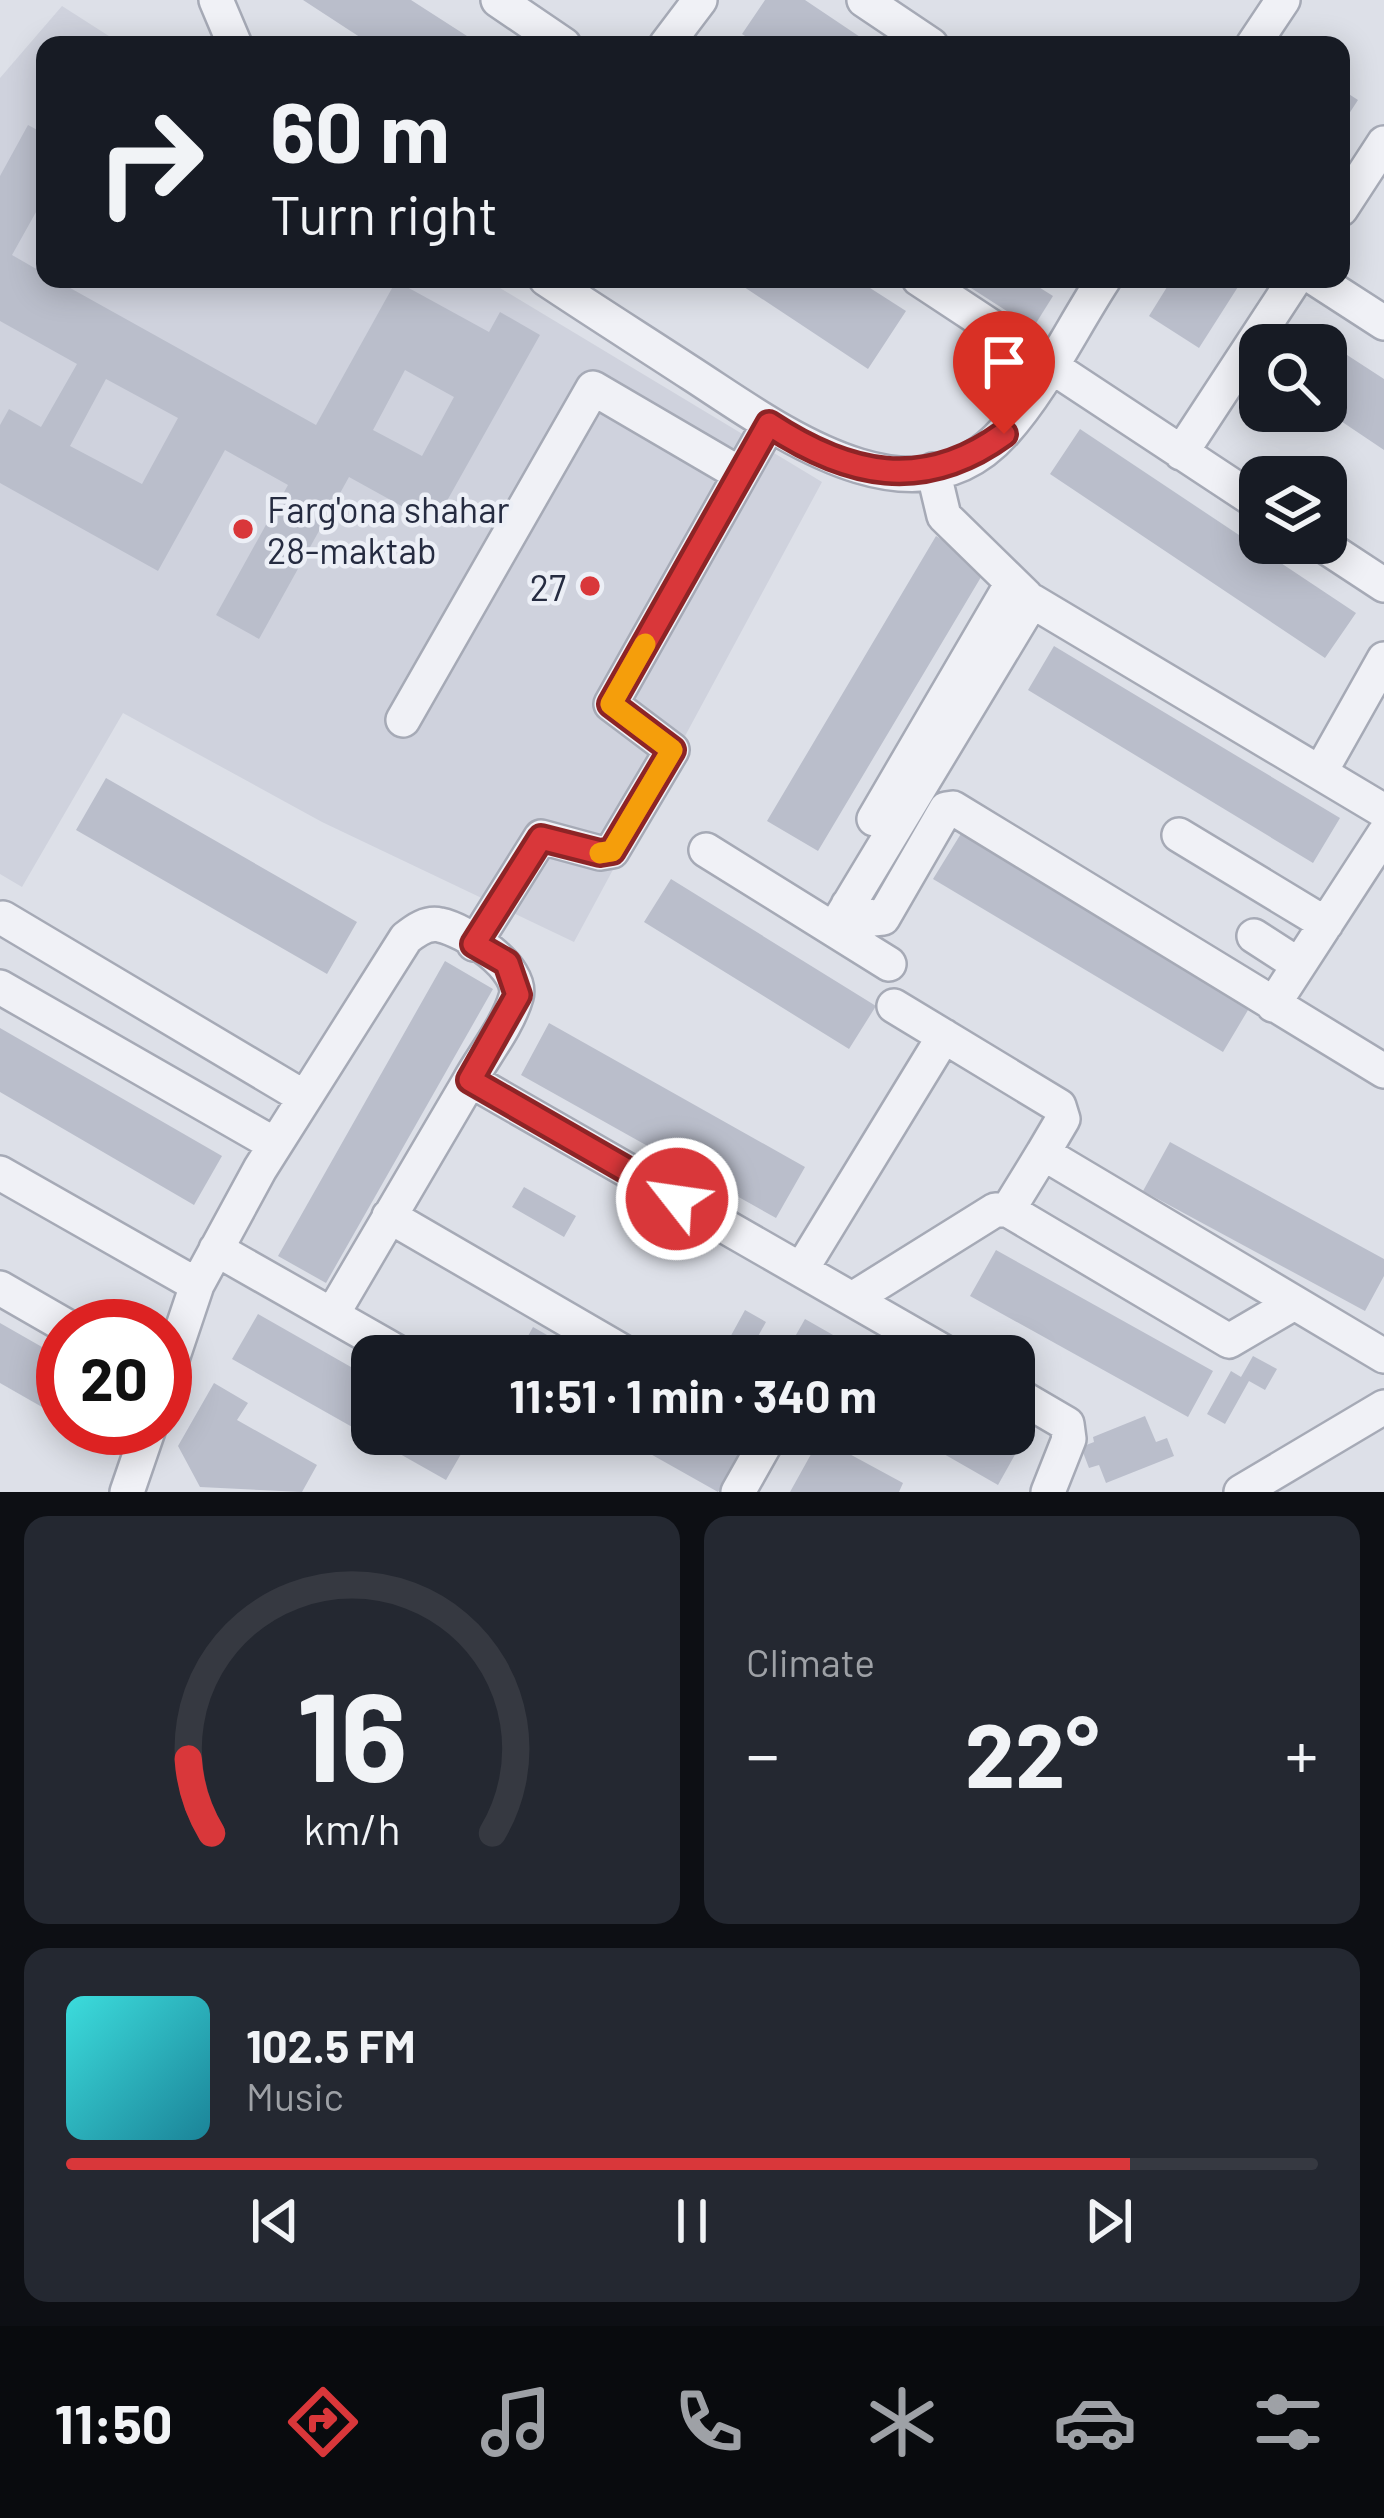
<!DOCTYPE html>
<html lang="en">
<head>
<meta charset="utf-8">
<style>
	:root { --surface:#171b24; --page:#242831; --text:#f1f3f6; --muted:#9ea1a6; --line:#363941; --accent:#d9373a }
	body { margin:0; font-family:Barlow,sans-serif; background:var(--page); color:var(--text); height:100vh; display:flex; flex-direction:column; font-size:45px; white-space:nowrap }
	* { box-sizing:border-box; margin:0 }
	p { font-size:39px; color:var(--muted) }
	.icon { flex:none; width:66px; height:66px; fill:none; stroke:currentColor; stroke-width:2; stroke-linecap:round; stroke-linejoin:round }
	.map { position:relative; height:1492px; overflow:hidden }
	.sheet { display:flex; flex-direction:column; gap:24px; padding:24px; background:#0d0f14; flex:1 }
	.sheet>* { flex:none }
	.guide { position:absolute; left:36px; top:36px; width:1314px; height:252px; border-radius:24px; box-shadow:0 6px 30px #0003; background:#171b24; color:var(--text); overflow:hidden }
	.fabs { position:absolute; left:1239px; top:324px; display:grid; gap:24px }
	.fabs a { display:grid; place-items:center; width:108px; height:108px; border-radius:24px; background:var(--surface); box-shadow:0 6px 30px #0003; font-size:60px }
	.speed { position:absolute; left:36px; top:1299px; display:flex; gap:24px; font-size:60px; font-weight:700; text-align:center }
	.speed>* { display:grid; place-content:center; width:156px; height:156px; border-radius:50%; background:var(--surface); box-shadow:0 6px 30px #0003; line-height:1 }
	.speed .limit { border:18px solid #d22; background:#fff; color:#111 }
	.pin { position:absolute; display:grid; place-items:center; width:102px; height:102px; color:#fff; margin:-123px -51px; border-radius:50% 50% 50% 0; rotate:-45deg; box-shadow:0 0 12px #0007 }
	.pin .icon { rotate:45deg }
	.me { position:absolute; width:132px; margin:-66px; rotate:300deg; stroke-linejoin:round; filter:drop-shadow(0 0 9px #0008) }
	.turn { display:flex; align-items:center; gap:42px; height:252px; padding:0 36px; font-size:54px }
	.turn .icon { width:156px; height:156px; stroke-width:2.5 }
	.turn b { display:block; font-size:84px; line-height:102px }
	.big { font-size:90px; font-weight:700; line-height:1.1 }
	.sheet .tile { flex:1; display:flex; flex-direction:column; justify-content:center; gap:18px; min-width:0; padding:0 42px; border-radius:24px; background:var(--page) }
	.sheet .dial { align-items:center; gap:0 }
	.dial svg { height:312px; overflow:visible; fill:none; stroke:var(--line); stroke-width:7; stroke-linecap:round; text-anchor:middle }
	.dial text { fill:var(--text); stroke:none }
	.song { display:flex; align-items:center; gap:36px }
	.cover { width:144px; height:144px; border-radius:18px; background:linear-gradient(135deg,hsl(180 70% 55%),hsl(190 70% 35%)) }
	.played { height:12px; border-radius:6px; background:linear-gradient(90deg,var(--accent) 85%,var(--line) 85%) }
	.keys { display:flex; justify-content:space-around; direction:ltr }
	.heat { display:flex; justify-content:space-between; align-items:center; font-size:66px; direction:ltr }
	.sheet .tiles { flex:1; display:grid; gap:24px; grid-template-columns:1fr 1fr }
	.tile:last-child { grid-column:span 2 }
	.trip { position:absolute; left:351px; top:1335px; width:684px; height:120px; border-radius:24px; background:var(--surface); box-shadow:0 6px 30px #0003; font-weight:700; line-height:120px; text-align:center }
	.tab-bar { display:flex; height:192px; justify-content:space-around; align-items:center; background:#090b0e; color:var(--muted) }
	.tab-bar .icon { width:84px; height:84px }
	.tab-bar .current { color:var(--accent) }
	.tab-bar b { font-size:54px; color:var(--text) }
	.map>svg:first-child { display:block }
	.built { fill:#cfd2dd }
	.building { fill:#babecb; fill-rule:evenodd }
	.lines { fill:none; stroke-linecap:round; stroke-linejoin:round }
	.minor-casing { stroke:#a6aab6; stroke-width:38 }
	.minor { stroke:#f0f1f6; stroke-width:33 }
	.route-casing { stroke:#8d2426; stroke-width:30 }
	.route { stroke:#d9373a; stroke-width:21 }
	.slow { stroke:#f59e0b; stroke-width:21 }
	.poi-dot { fill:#d9373a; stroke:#eceff6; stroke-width:4.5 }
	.labels { text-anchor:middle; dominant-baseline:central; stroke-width:9; stroke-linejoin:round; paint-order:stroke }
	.poi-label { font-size:36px; fill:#252b40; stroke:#eceff6; text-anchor:start }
</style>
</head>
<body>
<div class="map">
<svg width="1384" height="1492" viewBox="0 0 1384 1492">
	<rect width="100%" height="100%" fill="#dde0e8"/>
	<path class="built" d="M62,6L123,45H45V279H485L822,482L574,942L322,822L123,713L22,887L0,874V78Z"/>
	<path class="building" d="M303,0H411L481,45H372Z
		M765,0H805L872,45H759L742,34Z
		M1341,89L1358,100L1341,126Z
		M28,125L45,134V196L12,255L45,274V279H54L316,425L396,281L489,332L500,312L540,335L434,524L349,477L259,639L216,615L288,485L225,450L158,571L0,483V425L9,409L41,427L77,364L0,321V176ZM405,370L454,397L422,456L373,430ZM106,379L178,418L142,484L70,446Z
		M732,279H856L906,311L868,369Z
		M957,279H1026L1053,296L1033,328Z
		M1172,279H1243L1199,348L1149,316Z
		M1344,353L1384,379V450L1326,411V379Z
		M1080,429L1356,613L1325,658L1050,474Z
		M936,536L987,567L818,851L767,821Z
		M1054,646L1340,818L1313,863L1028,690Z
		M106,778L357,922L327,974L76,830Z
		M962,832L1251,1005L1223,1052L933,879Z
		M671,879L876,1006L849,1049L644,922Z
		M445,961L493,989L326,1283L278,1256Z
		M549,1023L805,1167L776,1218L521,1075Z
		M0,1028L222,1156L194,1205L0,1092Z
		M1170,1142L1384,1259V1276L1365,1311L1143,1191Z
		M524,1187L576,1216L564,1237L512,1207Z
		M996,1250L1213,1371L1188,1417L970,1296Z
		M745,1310L766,1322L747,1356H729L722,1352Z
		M258,1314L372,1379V1434L472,1435L446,1480L232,1359Z
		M805,1319L870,1356H784Z
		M0,1323L63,1359V1419L0,1383Z
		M533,1327L584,1356H517Z
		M1253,1356L1277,1369L1265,1390L1249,1381L1225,1424L1207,1414L1231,1371L1241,1377Z
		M214,1383L248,1403L237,1420L317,1465L302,1492L200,1487L178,1446Z
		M1145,1416L1156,1442L1167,1438L1174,1456L1106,1483L1099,1465L1089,1468L1081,1447L1094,1442L1093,1437Z
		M615,1434H721L746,1448L718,1492Z
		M909,1434H1008L1022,1442L998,1485Z
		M820,1438L903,1483L899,1492H790Z"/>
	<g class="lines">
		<g class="minor-casing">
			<path id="minor" d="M216,0L235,45
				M498,0L564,45
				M864,0L931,45
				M666,45L700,0
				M1253,45L1283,0
				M1341,209L1384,143
				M546,279C594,311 643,342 692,374C774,427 913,534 1004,432C1043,389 1072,328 1104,279
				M919,279L1260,504
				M1316,279L1384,323
				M1181,453L1295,279
				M933,470L944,516L1026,596
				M1320,543L1384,585
				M403,720L593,388L740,474
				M1321,771L1384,659
				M874,819L1012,583
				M1179,835L1326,924
				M706,850L889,964
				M848,905L873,919L883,918L946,809L953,808L1384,1071
				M3,918L302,1096
				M834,929L1032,601L1384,811
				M1254,936L1299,965
				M474,944L541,837L600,853L612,851L672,750L611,704L769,424
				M0,987L274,1144
				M1273,1005L1384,834
				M894,1006L1059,1106L1063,1119L1043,1153L1384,1356
				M0,1173L197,1285
				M1008,1210L1043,1153
				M389,1216L630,1356
				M216,1249L404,1356
				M801,1270L944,1036
				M0,1288L66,1326
				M854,1298L995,1210H1008L1229,1341L1294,1303
				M332,1315L470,1080
				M165,1380L197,1285L260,1169L406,938C416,930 427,922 440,925C465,930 524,968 516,997C508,1025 484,1055 470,1080L951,1356
				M1014,1393L1067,1424L1069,1439L1048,1492
				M127,1492L149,1428
				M738,1492L764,1446V1434
				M1241,1492L1384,1407"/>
		</g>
		<use href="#minor" class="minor"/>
	</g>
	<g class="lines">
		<g class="route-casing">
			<path id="route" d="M677,1199L470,1080L518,995L507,963L474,944L541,838L600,853L612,851L672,750L611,704L769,424C848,476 923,493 1004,434"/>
		</g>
		<use href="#route" class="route"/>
		<path class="slow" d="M600,853L612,851L672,750L611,704L645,644"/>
	</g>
	<g class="poi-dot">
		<circle cx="243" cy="529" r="12"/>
		<circle cx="590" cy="586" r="12"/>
	</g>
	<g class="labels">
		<g class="poi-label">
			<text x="267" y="508">Farg'ona shahar<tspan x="267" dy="41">28-maktab</tspan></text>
			<text x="566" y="586" text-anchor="end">27</text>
		</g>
	</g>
</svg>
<div class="fabs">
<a><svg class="icon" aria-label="search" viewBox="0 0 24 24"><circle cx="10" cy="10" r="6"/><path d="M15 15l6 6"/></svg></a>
<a><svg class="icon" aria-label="layers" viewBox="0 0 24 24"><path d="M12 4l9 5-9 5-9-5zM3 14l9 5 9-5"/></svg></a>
</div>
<div class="speed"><div class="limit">20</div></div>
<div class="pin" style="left:1004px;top:434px;background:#d93025"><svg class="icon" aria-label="arrive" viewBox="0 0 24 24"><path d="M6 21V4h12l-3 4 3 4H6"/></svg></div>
<svg class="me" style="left:677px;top:1199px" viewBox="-20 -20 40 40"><circle r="17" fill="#d9373a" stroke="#fff" stroke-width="3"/><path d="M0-11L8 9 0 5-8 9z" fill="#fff"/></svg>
<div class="trip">11:51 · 1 min · 340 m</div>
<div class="guide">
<div class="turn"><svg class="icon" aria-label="right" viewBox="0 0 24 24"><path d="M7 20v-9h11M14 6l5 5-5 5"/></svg><div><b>60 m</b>Turn right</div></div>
</div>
</div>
<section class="sheet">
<div class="tiles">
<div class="tile dial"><svg viewBox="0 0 100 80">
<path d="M14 69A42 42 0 1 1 86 69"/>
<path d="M14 69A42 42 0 0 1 8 50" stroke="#d9373a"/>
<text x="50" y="56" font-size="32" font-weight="700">16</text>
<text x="50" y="72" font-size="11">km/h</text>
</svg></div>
<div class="tile"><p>Climate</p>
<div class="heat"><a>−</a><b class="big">22°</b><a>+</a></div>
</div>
<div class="tile">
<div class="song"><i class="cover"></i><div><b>102.5 FM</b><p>Music</p></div></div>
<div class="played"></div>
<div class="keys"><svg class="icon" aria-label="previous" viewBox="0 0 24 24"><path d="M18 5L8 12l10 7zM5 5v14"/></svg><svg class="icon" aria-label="pause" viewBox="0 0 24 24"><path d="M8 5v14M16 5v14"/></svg><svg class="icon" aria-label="next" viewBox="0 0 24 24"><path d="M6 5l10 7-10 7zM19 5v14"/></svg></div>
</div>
</div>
</section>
<nav class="tab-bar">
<b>11:50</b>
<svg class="icon current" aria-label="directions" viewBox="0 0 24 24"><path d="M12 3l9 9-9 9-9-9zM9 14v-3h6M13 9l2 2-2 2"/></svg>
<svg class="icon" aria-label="music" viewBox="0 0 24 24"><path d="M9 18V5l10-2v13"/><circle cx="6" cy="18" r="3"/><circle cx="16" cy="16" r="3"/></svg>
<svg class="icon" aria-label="phone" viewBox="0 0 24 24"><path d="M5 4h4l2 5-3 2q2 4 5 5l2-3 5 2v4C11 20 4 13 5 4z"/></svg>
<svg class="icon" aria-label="climate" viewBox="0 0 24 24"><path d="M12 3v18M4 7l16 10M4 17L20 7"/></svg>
<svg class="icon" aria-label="car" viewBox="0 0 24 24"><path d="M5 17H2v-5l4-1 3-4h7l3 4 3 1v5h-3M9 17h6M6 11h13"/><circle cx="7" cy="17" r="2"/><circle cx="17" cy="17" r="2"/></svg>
<svg class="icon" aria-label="filters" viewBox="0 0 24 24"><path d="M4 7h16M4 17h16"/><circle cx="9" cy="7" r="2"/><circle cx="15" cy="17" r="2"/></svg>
</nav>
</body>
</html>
